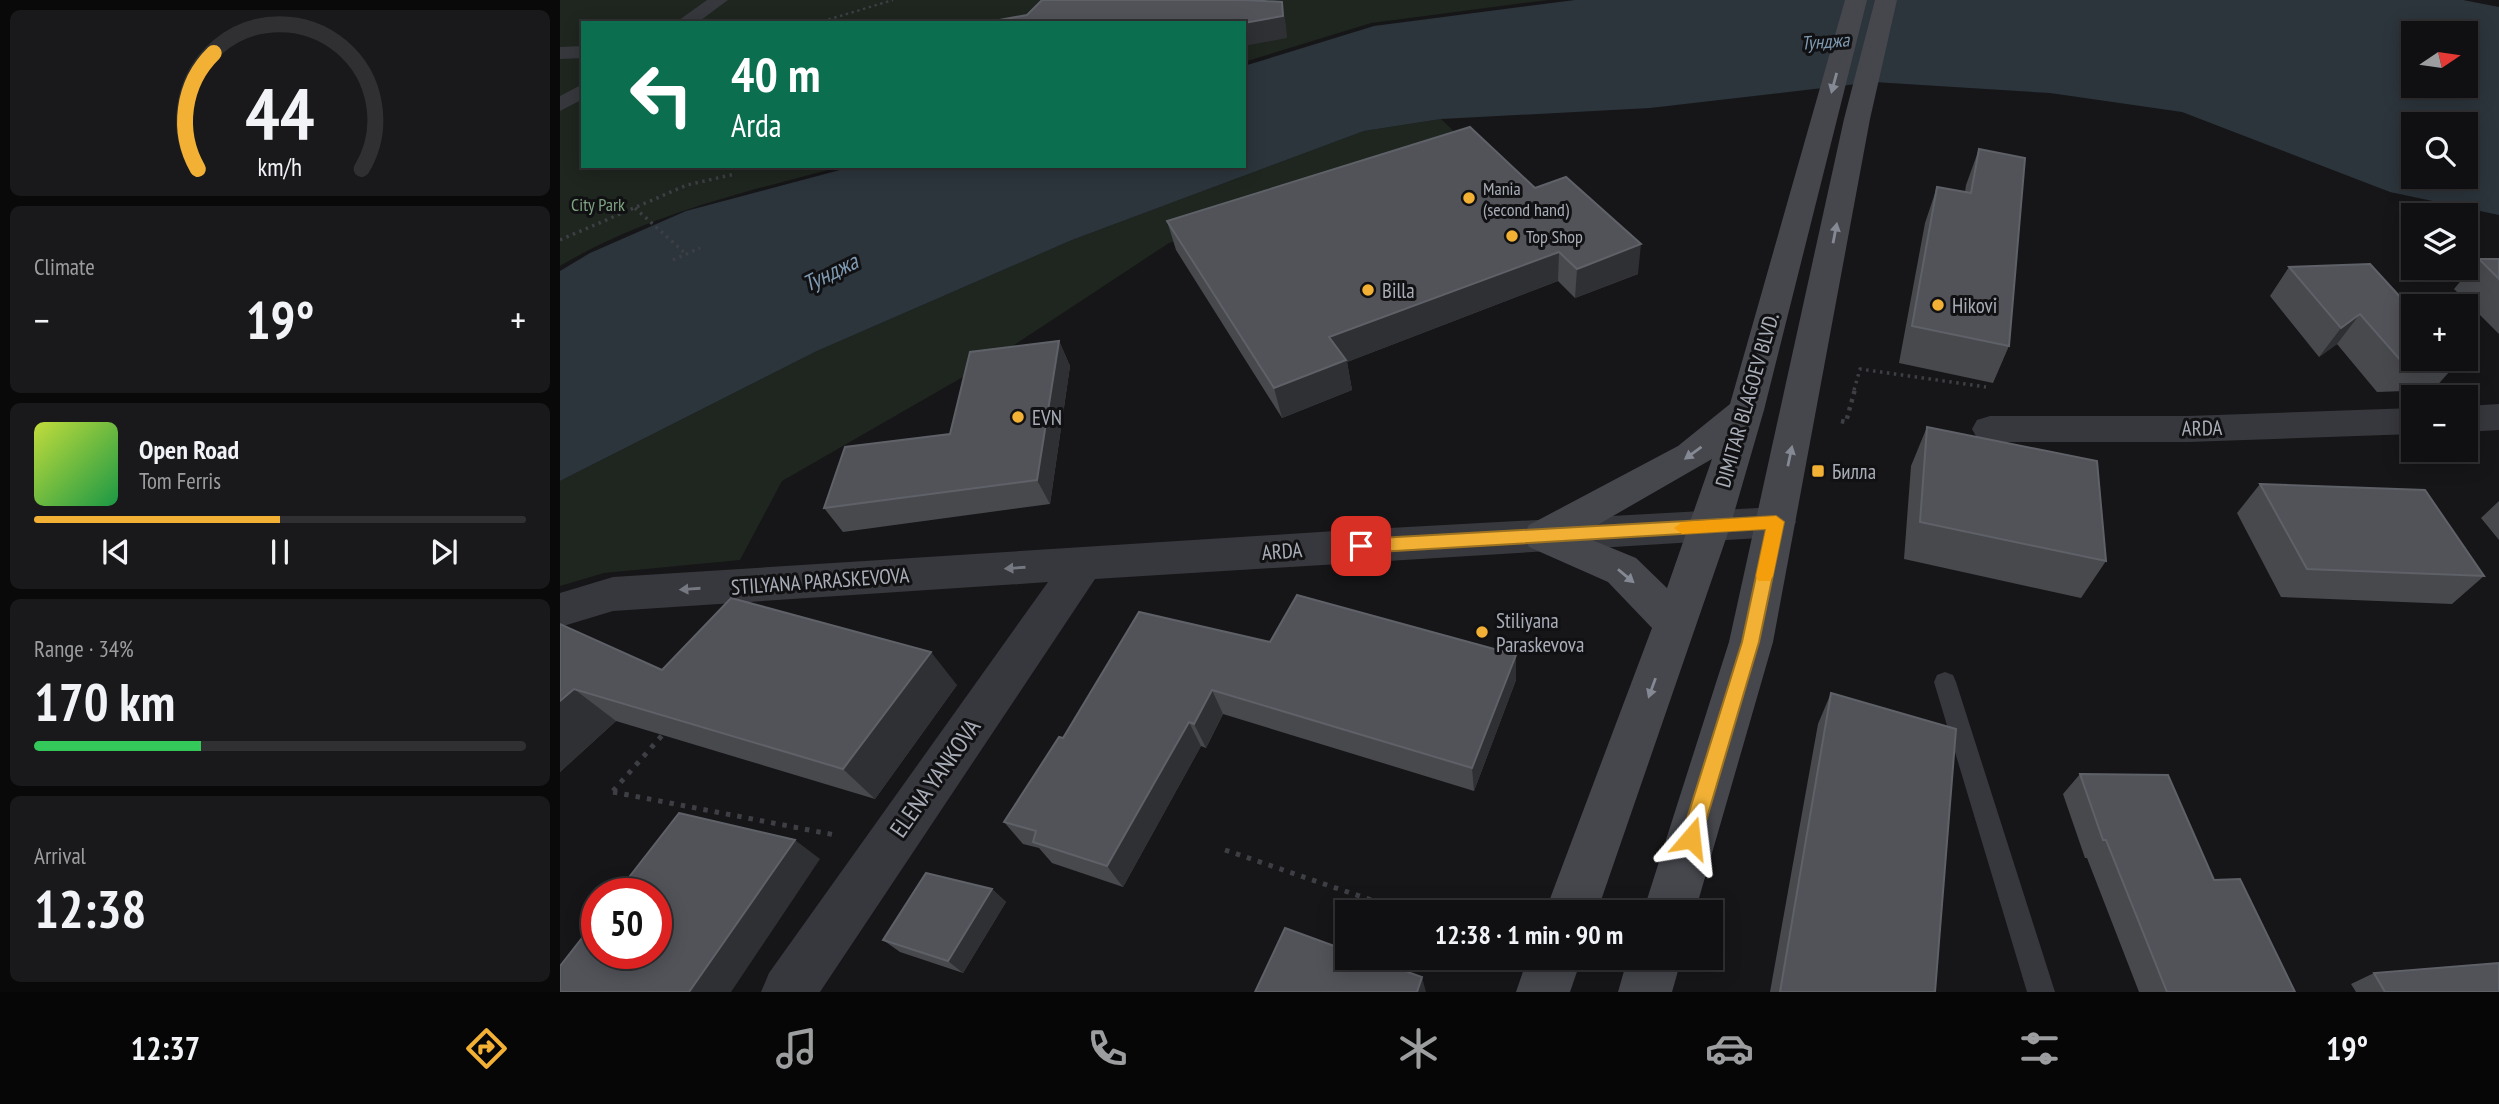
<!DOCTYPE html>
<html lang="en">
<head>
<meta charset="utf-8">
<style>
	:root { --surface:#101012; --page:#19191b; --text:#f1f3f6; --muted:#9c9d9f; --line:#303032; --accent:#f2b134 }
	body { margin:0; font-family:"PT Sans Narrow",sans-serif; background:var(--page); color:var(--text); height:100vh; display:flex; flex-direction:column; font-size:26px; white-space:nowrap }
	* { box-sizing:border-box; margin:0 }
	p { font-size:23px; color:var(--muted) }
	.icon { flex:none; width:38px; height:38px; fill:none; stroke:currentColor; stroke-width:2; stroke-linecap:round; stroke-linejoin:round }
	.map { position:relative; flex:1; overflow:hidden }
	.panel { display:flex; flex-direction:column; gap:10px; padding:10px; background:#09090a; width:560px }
	.panel>* { flex:none }
	.top-card { position:absolute; left:21px; top:21px; width:665px; height:147px; border-radius:0px; box-shadow:0 4px 18px #0003,0 0 0 2px var(--line); background:#0b6e4f; color:#fff; overflow:hidden }
	.needle { width:46px; rotate:77deg }
	.buttons { position:absolute; left:1841px; top:21px; display:grid; gap:14px }
	.buttons a { display:grid; place-items:center; width:77px; height:77px; border-radius:0px; background:var(--surface); box-shadow:0 4px 18px #0003,0 0 0 2px var(--line); font-size:35px }
	.speed { position:absolute; left:21px; top:878px; display:flex; gap:14px; font-size:35px; font-weight:700; text-align:center }
	.speed>* { display:grid; place-content:center; width:91px; height:91px; border-radius:50%; background:var(--surface); box-shadow:0 4px 18px #0003,0 0 0 2px var(--line); line-height:1 }
	.speed .limit { border:10px solid #d22; background:#fff; color:#111 }
	.pin { position:absolute; display:grid; place-items:center; width:60px; height:60px; color:#fff; margin:-30px; border-radius:14px; box-shadow:0 4px 10px #0006 }
	.me { position:absolute; width:77px; margin:-38px; rotate:17deg; stroke-linejoin:round; filter:drop-shadow(0 0 5px #0008) }
	.turn { display:flex; align-items:center; gap:24px; height:147px; padding:0 35px; font-size:32px }
	.turn .icon { width:91px; height:91px; stroke-width:2.5 }
	.turn b { display:block; font-size:49px; line-height:60px }
	.big { font-size:52px; font-weight:600; line-height:1.1 }
	.panel .tile { flex:1; display:flex; flex-direction:column; justify-content:center; gap:10px; min-width:0; padding:0 24px; border-radius:10px; background:var(--page) }
	.panel .dial { align-items:center; gap:0 }
	.dial svg { height:182px; overflow:visible; fill:none; stroke:var(--line); stroke-width:7; stroke-linecap:round; text-anchor:middle }
	.dial text { fill:var(--text); stroke:none }
	.song { display:flex; align-items:center; gap:21px }
	.cover { width:84px; height:84px; border-radius:10px; background:linear-gradient(135deg,hsl(70 70% 55%),hsl(140 70% 35%)) }
	.played { height:7px; border-radius:4px; background:linear-gradient(90deg,var(--accent) 50%,var(--line) 50%) }
	.keys { display:flex; justify-content:space-around; direction:ltr }
	.heat { display:flex; justify-content:space-between; align-items:center; font-size:38px; direction:ltr }
	.charge { height:10px; border-radius:5px; background:linear-gradient(90deg,#34c759 34%,var(--line) 0) }
	.trip { position:absolute; left:775px; top:900px; width:388px; height:70px; border-radius:0px; background:var(--surface); box-shadow:0 4px 18px #0003,0 0 0 2px var(--line); font-weight:600; line-height:70px; text-align:center }
	.dock { display:flex; height:112px; justify-content:space-around; align-items:center; background:#060607; color:var(--muted) }
	.dock .icon { width:49px; height:49px }
	.dock .active { color:var(--accent) }
	.dock b { font-size:32px; color:var(--text) }
	main { display:flex; flex:1; min-height:0 }
	.map>svg:first-child { display:block }
	.green { fill:#1e261f }
	.water { fill:#2c353c; fill-rule:evenodd }
	.lines { fill:none; stroke-linecap:round; stroke-linejoin:round }
	.path-far3 { stroke:#3d3f44; stroke-width:2.5; stroke-dasharray:2.5 3.5; stroke-linecap:butt }
	.path-far2 { stroke:#3d3f44; stroke-width:3.5; stroke-dasharray:2.5 4.5; stroke-linecap:butt }
	.path-far1 { stroke:#3d3f44; stroke-width:4.5; stroke-dasharray:3.5 5; stroke-linecap:butt }
	.path { stroke:#3d3f44; stroke-width:5; stroke-dasharray:4.5 7; stroke-linecap:butt }
	.service { fill:#37383d; fill-rule:evenodd }
	.pedestrian { fill:#37383d; fill-rule:evenodd }
	.minor { fill:#37383d; fill-rule:evenodd }
	.secondary { fill:#45474d; fill-rule:evenodd }
	.wall { fill:#47494d }
	.shaded-wall { fill:#2f3033 }
	.building { fill:#525359; stroke:#5f6168; stroke-width:2 }
	.oneway { fill:#858993 }
	.oneway2 { fill:#757881 }
	.route { fill:#f2b134; stroke:#9d7322; stroke-width:2 }
	.slow { fill:#f59e0b }
	.poi-dot { fill:#f2b134; stroke:#111113; stroke-width:2.5 }
	.labels { text-anchor:middle; dominant-baseline:central; stroke-width:6; stroke-linejoin:round; paint-order:stroke }
	.far-poi-label { font-size:18px; fill:#a8adb8; stroke:#111113; text-anchor:start }
	.far-park-label { font-size:18px; fill:#7fa381; stroke:#111113 }
	.far-water-label { font-size:19px; font-style:italic; fill:#7f9bb3; stroke:#111113 }
	.poi-label { font-size:21px; fill:#a8adb8; stroke:#111113; text-anchor:start }
	.street-label { font-size:21px; fill:#a8adb8; stroke:#111113 }
	.water-label { font-size:23px; font-style:italic; fill:#7f9bb3; stroke:#111113 }
	.near-street-label { font-size:24px; fill:#a8adb8; stroke:#111113 }
</style>
</head>
<body>
<main>
<section class="panel">
<div class="tile dial"><svg viewBox="0 0 100 80">
<path d="M14 69A42 42 0 1 1 86 69"/>
<path d="M14 69A42 42 0 0 1 21 18" stroke="#f2b134"/>
<text x="50" y="56" font-size="32" font-weight="700">44</text>
<text x="50" y="72" font-size="11">km/h</text>
</svg></div>
<div class="tile"><p>Climate</p>
<div class="heat"><a>−</a><b class="big">19°</b><a>+</a></div>
</div>
<div class="tile">
<div class="song"><i class="cover"></i><div><b>Open Road</b><p>Tom Ferris</p></div></div>
<div class="played"></div>
<div class="keys"><svg class="icon" aria-label="previous" viewBox="0 0 24 24"><path d="M18 5L8 12l10 7zM5 5v14"/></svg><svg class="icon" aria-label="pause" viewBox="0 0 24 24"><path d="M8 5v14M16 5v14"/></svg><svg class="icon" aria-label="next" viewBox="0 0 24 24"><path d="M6 5l10 7-10 7zM19 5v14"/></svg></div>
</div>
<div class="tile"><p>Range · 34%</p><b class="big">170 km</b><div class="charge"></div></div>
<div class="tile"><p>Arrival</p><b class="big">12:38</b></div>
</section>
<div class="map">
<svg width="1939" height="992" viewBox="0 0 1939 992">
	<rect width="100%" height="100%" fill="#161618"/>
	<path class="green" d="M0,0H988L811,23L684,62V23H23V166H283C185,192 88,214 0,266Z
		M881,119L903,140L609,243L422,366L222,481L180,560L44,573L0,586V481L257,351L512,240L804,131Z"/>
	<path class="water" d="M1015,0H1903L1939,7V215L1830,192L1622,112L1490,93L1314,82L1090,108L881,119L804,131L512,240L257,351L0,481V271L30,253L126,211L295,166H684V66L814,26ZM1853,33H1906V86H1853ZM1853,124H1906V177H1853Z"/>
	<g class="lines">
		<path class="path-far3" d="M257,23L333,0"/>
		<path class="path-far2" d="M75,208L126,254
			M0,240L127,185L175,174
			M113,260L140,248
			M1294,390L1300,369L1426,387"/>
		<path class="path-far1" d="M1281,421L1286,422L1295,389"/>
		<path class="path" d="M53,791L105,732
			M53,792L275,835
			M665,850L846,912"/>
		<path class="service" d="M1385,672L1393,675L1396,682L1495,992H1467L1374,682L1377,675Z"/>
		<path class="pedestrian" d="M147,0H168L137,23H115Z
			M23,46V58L0,59V47Z
			M23,84V99L0,111V96Z"/>
		<path class="minor" d="M1939,404V430L1906,432V406Z
			M1853,408V434L1628,442H1430L1417,438L1412,429L1417,420L1430,416H1628Z
			M1216,507L1230,511L1236,522L1230,533L1216,537L535,579L260,992H201L209,973L488,582L53,611L0,627V593L53,577L775,531Z"/>
		<path class="secondary" d="M1285,0H1307L1204,410L1170,527L1037,912H985L1092,628L1048,582L969,547L963,536L969,525L1118,446L1170,404ZM1152,459L1107,588L1076,558L1020,535Z
			M1315,0H1337L1310,119L1213,642L1135,912H1083L1169,642L1284,119Z
			M968,957H1022L1010,992H956Z
			M1068,957H1122L1112,992H1058Z"/>
	</g>
	<path class="wall" d="M1419,149L1449,346L1433,383L1339,363L1365,223L1377,187L1405,192L1406,185Z
		M975,188L1078,274L1015,298L998,281L787,362L792,390L722,418L616,250L607,221Z
		M1919,259H1939V334L1894,289Z
		M1729,267L1899,361L1873,390L1817,392L1777,344L1759,357L1710,296Z
		M499,341L510,366L490,504L283,532L264,508L390,434Z
		M1367,427L1546,561L1521,598L1344,559L1351,466Z
		M1700,484L1924,576L1892,604L1721,597L1677,513Z
		M1939,501V540L1921,518Z
		M0,624L102,670L397,685L315,799L56,721L0,772Z
		M710,642L956,680L914,791L663,714L646,748L641,746L563,887L492,863L479,848L463,844L444,822L503,738Z
		M1271,693L1375,992H1210L1258,724Z
		M1520,774L1654,880L1735,992H1579L1527,858H1525L1503,794Z
		M432,889L446,902L403,973L340,952L323,940Z
		M1814,973L1939,992H1796L1791,984Z"/>
	<path class="shaded-wall" d="M722,2L726,25L727,38L684,46V23Z
		M1081,244L1078,274L1015,298L1017,269Z
		M999,252L998,281L787,362L792,390L722,418L714,388L769,337Z
		M1800,314L1777,344L1759,357L1781,328Z
		M499,341L510,366L490,504L477,480Z
		M371,652L397,685L315,799L283,769Z
		M956,655V680L914,791L912,768Z
		M14,689L56,721L0,772V701Z
		M652,690L663,714L646,748L634,724Z
		M629,722L641,746L563,887L547,866Z
		M235,840L260,859L171,992H129Z
		M432,889L446,902L403,973L388,961Z
		M862,977L866,992H857Z"/>
	<path class="building" d="M482,0H685L722,2L723,16L684,23H423L467,15Z
		M910,127L975,188L1006,177L1081,244L1017,269L999,252L769,337L786,360L714,388L607,221Z
		M1419,149L1465,158L1449,346L1352,326L1377,187L1411,193Z
		M1919,259H1939V279Z
		M1810,264L1853,311V359H1897L1899,361L1842,362L1800,314L1781,328L1729,267Z
		M499,341L477,480L264,508L285,447L390,434L410,352Z
		M1367,427L1537,461L1546,561L1360,522Z
		M1700,484L1865,490L1924,576L1747,569Z
		M737,595L956,655L912,768L652,690L634,724L629,722L547,866L473,842L476,831L444,822L499,737L503,738L579,612L710,642Z
		M171,598L371,652L283,769L14,689L0,701V624L102,670Z
		M1271,693L1396,729L1375,992H1220Z
		M1520,774L1608,775L1654,880L1680,879L1735,992H1607L1546,840H1543Z
		M119,813L235,840L129,992H0V966L37,919V954H96V894H56Z
		M366,873L432,889L388,961L323,940Z
		M725,928L788,951V957H806L862,977L857,992H695Z
		M1939,963V992H1825L1814,973Z"/>
	<defs><path id="oneway-solid" d="M-6-.8H1V-3.2L6.5 0L1 3.2V.8H-6Z" transform="scale(1.75)"/></defs>
	<g class="oneway">
		<use href="#oneway-solid" transform="translate(1274 83) rotate(105)"/>
		<use href="#oneway-solid" transform="translate(1275 233) rotate(-79)"/>
		<use href="#oneway-solid" transform="translate(1133 453) rotate(144)"/>
		<use href="#oneway-solid" transform="translate(1230 456) rotate(-78)"/>
		<use href="#oneway-solid" transform="translate(1066 576) rotate(40)"/>
		<use href="#oneway-solid" transform="translate(1092 688) rotate(110)"/>
	</g>
	<g class="oneway2">
		<use href="#oneway-solid" transform="translate(455 568) rotate(176)"/>
		<use href="#oneway-solid" transform="translate(130 589) rotate(176)"/>
	</g>
	<path class="route" d="M1216,516L1224,522L1199,642L1141,838L1138,845L1131,848L1124,845L1121,838L1182,642L1206,529L801,553L795,551L793,546L795,541L801,539Z"/>
	<path class="slow" d="M1216,516L1224,522L1213,576L1210,581H1198L1196,576L1206,529L1122,534L1114,528L1122,522Z"/>
	<g class="poi-dot">
		<circle cx="909" cy="198" r="7"/>
		<circle cx="952" cy="236" r="7"/>
		<circle cx="808" cy="290" r="7"/>
		<circle cx="1378" cy="305" r="7"/>
		<circle cx="458" cy="417" r="7"/>
		<rect x="1251" y="464" width="14" height="14" rx="3.5"/>
		<circle cx="922" cy="632" r="7"/>
	</g>
	<g class="labels">
		<g class="far-poi-label">
			<text x="923" y="188">Mania<tspan x="923" dy="21">(second hand)</tspan></text>
			<text x="966" y="236">Top Shop</text>
		</g>
		<g class="far-park-label">
			<text x="38" y="204">City Park</text>
		</g>
		<g class="far-water-label">
			<text transform="translate(1265 41) rotate(-4)">Тунджа</text>
		</g>
		<g class="poi-label">
			<text x="822" y="290">Billa</text>
			<text x="1392" y="305">Hikovi</text>
			<text x="472" y="417">EVN</text>
			<text x="1272" y="471">Билла</text>
			<text x="936" y="620">Stiliyana<tspan x="936" dy="24">Paraskevova</tspan></text>
		</g>
		<g class="street-label">
			<text transform="translate(1187 400) rotate(-74)">DIMITAR BLAGOEV BLVD.</text>
			<text transform="translate(1642 428) rotate(-1)">ARDA</text>
			<text transform="translate(722 551) rotate(-4)">ARDA</text>
			<text transform="translate(260 581) rotate(-4)">STILYANA PARASKEVOVA</text>
		</g>
		<g class="water-label">
			<text transform="translate(270 272) rotate(-26)">Тунджа</text>
		</g>
		<g class="near-street-label">
			<text transform="translate(375 778) rotate(-55)">ELENA YANKOVA</text>
		</g>
	</g>
</svg>
<div class="buttons">
<a><svg class="needle" viewBox="-14 -14 28 28"><path d="M0-13l5 13h-10z" fill="#e53935"/><path d="M0 13l5-13h-10z" fill="#9c9d9f"/></svg></a>
<a><svg class="icon" aria-label="search" viewBox="0 0 24 24"><circle cx="10" cy="10" r="6"/><path d="M15 15l6 6"/></svg></a>
<a><svg class="icon" aria-label="layers" viewBox="0 0 24 24"><path d="M12 4l9 5-9 5-9-5zM3 14l9 5 9-5"/></svg></a>
<a>+</a>
<a>−</a>
</div>
<div class="speed"><div class="limit">50</div></div>
<div class="pin" style="left:801px;top:546px;background:#d93025"><svg class="icon" aria-label="arrive" viewBox="0 0 24 24"><path d="M6 21V4h12l-3 4 3 4H6"/></svg></div>
<svg class="me" style="left:1131px;top:838px" viewBox="-20 -20 40 40"><path d="M0-17L14 15 0 8-14 15z" fill="#f2b134" stroke="#fff" stroke-width="4"/></svg>
<div class="trip">12:38 · 1 min · 90 m</div>
<div class="top-card">
<div class="turn"><svg class="icon" aria-label="left" viewBox="0 0 24 24"><path d="M17 20v-9H6M10 6l-5 5 5 5"/></svg><div><b>40 m</b>Arda</div></div>
</div>
</div>
</main>
<nav class="dock">
<b>12:37</b>
<svg class="icon active" aria-label="directions" viewBox="0 0 24 24"><path d="M12 3l9 9-9 9-9-9zM9 14v-3h6M13 9l2 2-2 2"/></svg>
<svg class="icon" aria-label="music" viewBox="0 0 24 24"><path d="M9 18V5l10-2v13"/><circle cx="6" cy="18" r="3"/><circle cx="16" cy="16" r="3"/></svg>
<svg class="icon" aria-label="phone" viewBox="0 0 24 24"><path d="M5 4h4l2 5-3 2q2 4 5 5l2-3 5 2v4C11 20 4 13 5 4z"/></svg>
<svg class="icon" aria-label="climate" viewBox="0 0 24 24"><path d="M12 3v18M4 7l16 10M4 17L20 7"/></svg>
<svg class="icon" aria-label="car" viewBox="0 0 24 24"><path d="M5 17H2v-5l4-1 3-4h7l3 4 3 1v5h-3M9 17h6M6 11h13"/><circle cx="7" cy="17" r="2"/><circle cx="17" cy="17" r="2"/></svg>
<svg class="icon" aria-label="filters" viewBox="0 0 24 24"><path d="M4 7h16M4 17h16"/><circle cx="9" cy="7" r="2"/><circle cx="15" cy="17" r="2"/></svg>
<b>19°</b>
</nav>
</body>
</html>
